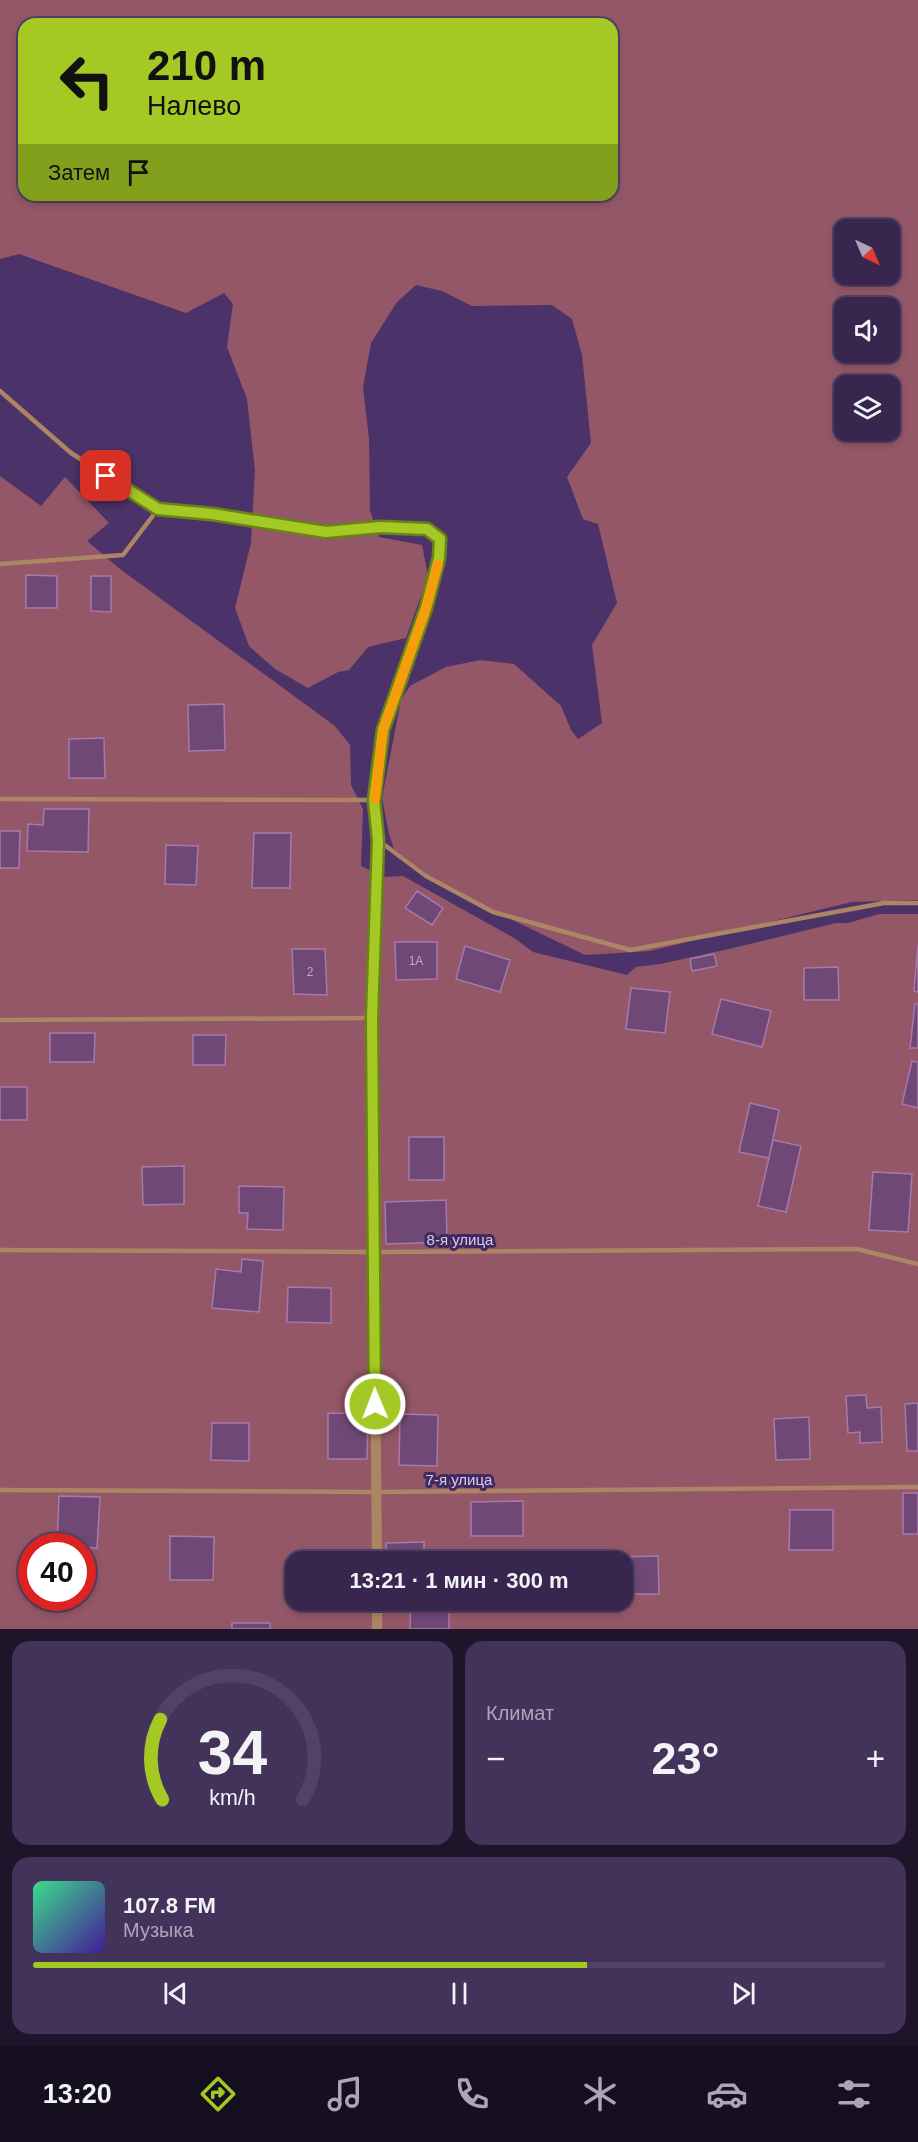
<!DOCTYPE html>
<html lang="ru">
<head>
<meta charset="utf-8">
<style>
	:root { --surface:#38264f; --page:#433259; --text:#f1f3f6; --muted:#aba5b7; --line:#524366; --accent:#a4c824 }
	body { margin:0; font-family:Arial,sans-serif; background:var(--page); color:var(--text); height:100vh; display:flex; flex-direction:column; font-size:22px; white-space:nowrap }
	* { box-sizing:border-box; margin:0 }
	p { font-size:20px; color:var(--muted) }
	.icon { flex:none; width:33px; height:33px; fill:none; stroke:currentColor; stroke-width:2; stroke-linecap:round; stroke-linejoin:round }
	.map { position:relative; height:1629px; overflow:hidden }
	.sheet { display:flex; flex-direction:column; gap:12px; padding:12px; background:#1f152b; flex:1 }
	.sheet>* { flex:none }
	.guide { position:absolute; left:18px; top:18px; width:600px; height:183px; border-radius:18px; box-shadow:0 3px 9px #0003,0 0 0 2px var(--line); background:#a4c824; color:#111; overflow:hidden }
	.needle { width:39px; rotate:136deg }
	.controls { position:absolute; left:834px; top:219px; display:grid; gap:12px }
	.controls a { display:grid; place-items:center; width:66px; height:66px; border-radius:12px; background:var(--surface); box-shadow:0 3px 9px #0003,0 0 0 2px var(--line); font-size:30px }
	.speed { position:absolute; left:18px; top:1533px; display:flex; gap:12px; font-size:30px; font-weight:700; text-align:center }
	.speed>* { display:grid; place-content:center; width:78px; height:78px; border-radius:50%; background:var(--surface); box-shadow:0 3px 9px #0003,0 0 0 2px var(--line); line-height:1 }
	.speed .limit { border:9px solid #d22; background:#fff; color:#111 }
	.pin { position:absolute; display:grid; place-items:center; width:51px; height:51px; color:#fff; margin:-26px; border-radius:12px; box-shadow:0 3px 9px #0006 }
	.me { position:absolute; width:66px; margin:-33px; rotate:359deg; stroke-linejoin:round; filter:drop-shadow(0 0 4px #0008) }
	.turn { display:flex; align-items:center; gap:21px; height:126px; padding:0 30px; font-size:27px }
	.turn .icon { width:78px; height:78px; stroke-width:2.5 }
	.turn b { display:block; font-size:42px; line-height:51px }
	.then { display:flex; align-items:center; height:57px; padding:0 30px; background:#0003; gap:12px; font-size:22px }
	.big { font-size:45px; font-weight:600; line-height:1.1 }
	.sheet .card { flex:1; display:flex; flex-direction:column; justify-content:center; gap:9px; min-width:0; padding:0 21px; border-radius:18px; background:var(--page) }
	.sheet .dial { align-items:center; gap:0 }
	.dial svg { height:156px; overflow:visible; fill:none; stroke:var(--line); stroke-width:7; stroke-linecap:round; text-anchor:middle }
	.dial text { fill:var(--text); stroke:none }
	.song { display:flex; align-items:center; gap:18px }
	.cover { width:72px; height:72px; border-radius:9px; background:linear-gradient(135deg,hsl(150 70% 55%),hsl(260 70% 35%)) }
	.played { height:6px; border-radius:3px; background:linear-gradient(90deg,var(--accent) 65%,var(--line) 65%) }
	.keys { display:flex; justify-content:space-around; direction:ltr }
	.heat { display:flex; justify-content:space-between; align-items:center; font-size:33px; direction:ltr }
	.sheet .tiles { flex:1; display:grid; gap:12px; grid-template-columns:1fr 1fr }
	.card:last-child { grid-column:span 2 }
	.trip { position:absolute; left:285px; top:1551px; width:348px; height:60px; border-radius:18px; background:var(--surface); box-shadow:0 3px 9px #0003,0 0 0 2px var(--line); font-weight:600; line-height:60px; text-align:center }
	.menu { display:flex; height:96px; justify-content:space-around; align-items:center; background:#160f20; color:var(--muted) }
	.menu .icon { width:42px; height:42px }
	.menu .current { color:var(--accent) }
	.menu b { font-size:27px; color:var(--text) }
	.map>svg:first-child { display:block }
	.green { fill:#945768; fill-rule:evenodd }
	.building { fill:#704876; stroke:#a679ad; stroke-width:1.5 }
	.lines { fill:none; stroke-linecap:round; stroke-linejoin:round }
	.service { stroke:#ab8564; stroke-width:4.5 }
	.tertiary { stroke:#ab8564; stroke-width:10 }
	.route-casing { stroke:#6b8217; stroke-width:15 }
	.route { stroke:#a4c824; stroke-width:10 }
	.slow { stroke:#f59e0b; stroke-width:10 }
	.labels { text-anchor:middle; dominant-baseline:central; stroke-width:6; stroke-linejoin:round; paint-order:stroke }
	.number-label { font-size:12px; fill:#bdaace }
	.street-label { font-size:15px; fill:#d7cbec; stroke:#40295e }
</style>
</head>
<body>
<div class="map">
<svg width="918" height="1629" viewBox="0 0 918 1629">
	<rect width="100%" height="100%" fill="#4b3369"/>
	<path class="green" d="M0,0H918V900L852,902L650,951L585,955L494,911L427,874L394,849L389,834L382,798L401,700L410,686L446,667L480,660L514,664L561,706L571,730L578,739L602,723L592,645L617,603L598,524L583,519L567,477L591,443L582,355L572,319L552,305L472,306L442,291L416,285L397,302L371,343L363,387L369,439L370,511L379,537L422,545L428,576L406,638L368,647L349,670L338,672L308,688L275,669L249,646L235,608L251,543L255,470L247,399L227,347L233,304L224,293L186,313L19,254L0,259ZM24,24H612V195H24ZM844,230H890V274H844ZM844,308H890V352H844ZM844,386H890V430H844Z
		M0,476L41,506L65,477L109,523L87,541L120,569L335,726L350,745L351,785L363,809L361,866L384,877L403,876L514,938L533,952L627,975L636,967L660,964L729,949L836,923H848L879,914H918V1629H0ZM32,1546H82V1598H32ZM296,1562H622V1600H296Z"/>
	<path class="building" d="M26,575L57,576V608H26Z
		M91,576H111V612L91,611Z
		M224,704L225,750L189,751L188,705Z
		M104,738L105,778H69V739Z
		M44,809H89L88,852L27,851L28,824L43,825Z
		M0,831H20L19,868H0Z
		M254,833H291L290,888H252Z
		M166,845L198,846L196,885L165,884Z
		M417,891L443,908L432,925L405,908Z
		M395,942H437V979L396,980Z
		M465,946L510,960L500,992L456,979Z
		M918,946V992L914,991Z
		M292,949H325L327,995L294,994Z
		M714,954L717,966L692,971L690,959Z
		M838,967L839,1000H804V968Z
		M631,988L670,992L665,1033L626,1029Z
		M721,999L771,1011L762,1047L712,1034Z
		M915,1004H918V1048H910Z
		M50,1033H95L94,1062H50Z
		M193,1035H226L225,1065H193Z
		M912,1061L918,1062V1108L902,1104Z
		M0,1087H27V1120H0Z
		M750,1103L779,1110L769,1158L739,1152Z
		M409,1137H444V1180H409Z
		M773,1140L801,1146L786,1212L758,1206Z
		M184,1166V1204L143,1205L142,1167Z
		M873,1172L912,1174L908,1232L869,1230Z
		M239,1186L284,1187L283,1230L247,1229L248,1213H239Z
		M446,1200L447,1242L386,1244L385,1202Z
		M242,1259L263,1261L259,1312L212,1308L216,1269L241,1272Z
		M288,1287L331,1288V1323L287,1322Z
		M866,1395L867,1408L881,1407L882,1442L860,1443V1432L848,1433L846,1396Z
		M918,1403V1451H907L905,1404Z
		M328,1413L368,1414L367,1459H328Z
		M400,1414L438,1415L437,1466L399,1465Z
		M809,1417L810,1459L776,1460L774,1419Z
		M212,1423H249V1461L211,1460Z
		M903,1493H918V1534H903Z
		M59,1496L100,1497L97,1548L57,1546Z
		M523,1501V1536H471V1502Z
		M790,1510H833V1550H789Z
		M170,1536L214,1537L213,1580H170Z
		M424,1542V1562H387L386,1543Z
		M658,1556L659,1594H622V1562H616V1557Z
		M411,1601H449V1629H410Z
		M232,1623H270V1629H232Z"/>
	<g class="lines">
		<path class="service" d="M0,391L71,453L158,509L212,514L326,532L380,527L427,529L440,539C437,604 403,666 384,728C377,750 377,777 374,800L0,799
			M0,564L123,555L158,509
			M378,840L426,876L493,912L630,950L884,903H918
			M0,1020L372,1018
			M0,1250L373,1252L857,1249L918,1264
			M0,1490L377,1492L918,1487"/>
		<path class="tertiary" d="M374,800L378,840L372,1018L377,1562
			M377,1600V1629"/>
	</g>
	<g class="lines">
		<g class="route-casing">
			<path id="route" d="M106,476L158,509L212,514L326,532L380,527L427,529L440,539L439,558L426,608L383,730L374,800L378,840L372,1018L375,1404"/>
		</g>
		<use href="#route" class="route"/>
		<path class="slow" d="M375,799L383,730L426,608L438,564"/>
	</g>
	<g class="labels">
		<g class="number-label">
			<text x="416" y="961">1А</text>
			<text x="310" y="972">2</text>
		</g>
		<g class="street-label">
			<text x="460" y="1239">8-я улица</text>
			<text x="459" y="1479">7-я улица</text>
		</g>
	</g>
</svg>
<div class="controls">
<a><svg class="needle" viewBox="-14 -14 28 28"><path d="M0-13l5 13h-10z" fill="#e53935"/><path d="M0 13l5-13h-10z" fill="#aba5b7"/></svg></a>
<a><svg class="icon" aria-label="sound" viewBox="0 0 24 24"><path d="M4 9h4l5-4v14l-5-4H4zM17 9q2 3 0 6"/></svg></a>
<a><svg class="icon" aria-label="layers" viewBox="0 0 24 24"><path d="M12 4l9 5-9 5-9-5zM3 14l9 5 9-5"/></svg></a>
</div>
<div class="speed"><div class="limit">40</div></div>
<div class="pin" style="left:106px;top:476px;background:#d93025"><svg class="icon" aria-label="arrive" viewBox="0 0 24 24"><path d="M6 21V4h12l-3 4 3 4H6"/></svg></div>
<svg class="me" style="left:375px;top:1404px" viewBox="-20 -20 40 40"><circle r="17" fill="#a4c824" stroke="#fff" stroke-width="3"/><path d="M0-11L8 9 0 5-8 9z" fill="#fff"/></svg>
<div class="trip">13:21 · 1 мин · 300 m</div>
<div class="guide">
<div class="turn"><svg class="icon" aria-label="left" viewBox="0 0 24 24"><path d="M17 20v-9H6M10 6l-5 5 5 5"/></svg><div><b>210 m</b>Налево</div></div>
<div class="then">Затем<svg class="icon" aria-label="arrive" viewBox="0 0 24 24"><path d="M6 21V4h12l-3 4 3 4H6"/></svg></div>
</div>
</div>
<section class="sheet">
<div class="tiles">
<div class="card dial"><svg viewBox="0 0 100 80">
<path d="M14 69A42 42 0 1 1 86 69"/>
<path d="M14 69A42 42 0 0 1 13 28" stroke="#a4c824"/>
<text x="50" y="56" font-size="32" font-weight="700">34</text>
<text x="50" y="72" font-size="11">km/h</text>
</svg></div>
<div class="card"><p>Климат</p>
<div class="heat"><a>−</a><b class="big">23°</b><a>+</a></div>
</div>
<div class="card">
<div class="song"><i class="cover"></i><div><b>107.8 FM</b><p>Музыка</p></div></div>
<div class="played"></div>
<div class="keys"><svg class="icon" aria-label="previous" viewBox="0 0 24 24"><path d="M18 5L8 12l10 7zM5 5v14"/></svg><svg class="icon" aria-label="pause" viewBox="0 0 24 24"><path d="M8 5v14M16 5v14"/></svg><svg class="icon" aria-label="next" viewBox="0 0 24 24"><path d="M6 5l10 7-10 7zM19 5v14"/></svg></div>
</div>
</div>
</section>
<nav class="menu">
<b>13:20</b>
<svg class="icon current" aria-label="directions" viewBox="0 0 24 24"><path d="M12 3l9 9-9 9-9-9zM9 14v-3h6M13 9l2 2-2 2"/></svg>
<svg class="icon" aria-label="music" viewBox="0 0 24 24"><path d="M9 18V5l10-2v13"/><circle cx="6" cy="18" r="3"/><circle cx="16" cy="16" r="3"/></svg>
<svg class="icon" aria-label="phone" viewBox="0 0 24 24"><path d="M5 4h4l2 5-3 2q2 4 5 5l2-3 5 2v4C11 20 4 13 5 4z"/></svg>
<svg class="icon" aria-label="climate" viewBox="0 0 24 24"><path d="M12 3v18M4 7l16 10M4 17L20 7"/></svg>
<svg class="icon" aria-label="car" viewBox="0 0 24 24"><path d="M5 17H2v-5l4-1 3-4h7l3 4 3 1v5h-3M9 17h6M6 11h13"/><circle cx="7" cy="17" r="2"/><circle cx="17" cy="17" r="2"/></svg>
<svg class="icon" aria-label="filters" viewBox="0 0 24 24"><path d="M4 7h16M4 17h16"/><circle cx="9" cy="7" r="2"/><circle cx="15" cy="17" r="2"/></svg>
</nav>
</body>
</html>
